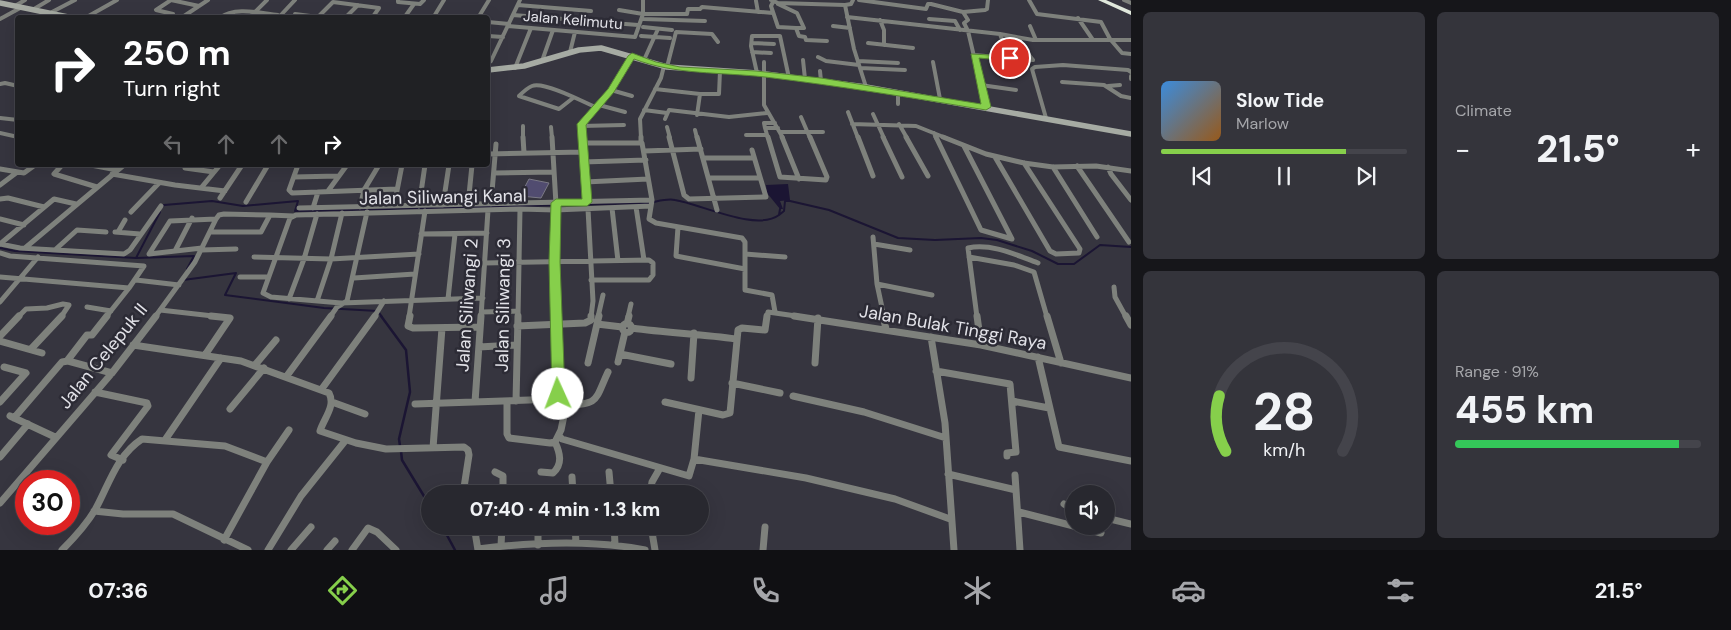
<!DOCTYPE html>
<html lang="en">
<head>
<meta charset="utf-8">
<style>
	:root { --surface:#28282f; --page:#34343b; --text:#f1f3f6; --muted:#a5a6aa; --line:#44444b; --accent:#86cf4b }
	body { margin:0; font-family:"DM Sans",sans-serif; background:var(--page); color:var(--text); height:100vh; display:flex; flex-direction:column; font-size:19px; white-space:nowrap }
	* { box-sizing:border-box; margin:0 }
	p { font-size:16px; color:var(--muted) }
	.icon { flex:none; width:28px; height:28px; fill:none; stroke:currentColor; stroke-width:2; stroke-linecap:round; stroke-linejoin:round }
	.map { position:relative; flex:1; overflow:hidden }
	.panel { display:flex; flex-direction:column; gap:12px; padding:12px; background:#16161a; width:600px }
	.panel>* { flex:none }
	.top-card { position:absolute; left:15px; top:15px; width:475px; height:152px; border-radius:5px; box-shadow:0 5px 20px #0002,0 0 0 1px var(--line); background:#202124; color:#fff; overflow:hidden }
	.tools { position:absolute; left:1065px; top:485px; display:grid; gap:10px }
	.tools a { display:grid; place-items:center; width:50px; height:50px; border-radius:50%; background:var(--surface); box-shadow:0 5px 20px #0002,0 0 0 1px var(--line); font-size:25px }
	.speed { position:absolute; left:15px; top:470px; display:flex; gap:10px; font-size:25px; font-weight:700; text-align:center }
	.speed>* { display:grid; place-content:center; width:65px; height:65px; border-radius:50%; background:var(--surface); box-shadow:0 5px 20px #0002,0 0 0 1px var(--line); line-height:1 }
	.speed .limit { border:8px solid #d22; background:#fff; color:#111 }
	.pin { position:absolute; display:grid; place-items:center; width:42px; height:42px; color:#fff; margin:-21px; border:2px solid #fff; border-radius:50%; box-shadow:0 1px 5px #0007 }
	.me { position:absolute; width:55px; margin:-28px; rotate:358deg; stroke-linejoin:round; filter:drop-shadow(0 0 4px #0008) }
	.turn { display:flex; align-items:center; gap:18px; height:105px; padding:0 25px; font-size:22px }
	.turn .icon { width:65px; height:65px; stroke-width:2.5 }
	.turn b { display:block; font-size:35px; line-height:42px }
	.lanes { display:flex; align-items:center; height:48px; padding:0 25px; background:#0003; justify-content:center; gap:25px; direction:ltr }
	.lanes .off { opacity:.35 }
	.big { font-size:38px; font-weight:800; line-height:1.1 }
	.panel .card { flex:1; display:flex; flex-direction:column; justify-content:center; gap:8px; min-width:0; padding:0 18px; border-radius:8px; background:var(--page) }
	.panel .dial { align-items:center; gap:0 }
	.dial svg { height:130px; overflow:visible; fill:none; stroke:var(--line); stroke-width:7; stroke-linecap:round; text-anchor:middle }
	.dial text { fill:var(--text); stroke:none }
	.song { display:flex; align-items:center; gap:15px }
	.cover { width:60px; height:60px; border-radius:8px; background:linear-gradient(135deg,hsl(210 70% 55%),hsl(30 70% 35%)) }
	.played { height:5px; border-radius:2px; background:linear-gradient(90deg,var(--accent) 75%,var(--line) 75%) }
	.keys { display:flex; justify-content:space-around; direction:ltr }
	.heat { display:flex; justify-content:space-between; align-items:center; font-size:28px; direction:ltr }
	.charge { height:8px; border-radius:4px; background:linear-gradient(90deg,#34c759 91%,var(--line) 0) }
	.panel .tiles { flex:1; display:grid; gap:12px; grid-template-columns:repeat(2,1fr) }
	.trip { position:absolute; left:421px; top:485px; width:288px; height:50px; border-radius:25px; background:var(--surface); box-shadow:0 5px 20px #0002,0 0 0 1px var(--line); font-weight:800; line-height:50px; text-align:center }
	.dock { display:flex; height:80px; justify-content:space-around; align-items:center; background:#101013; color:var(--muted) }
	.dock .icon { width:35px; height:35px }
	.dock .selected { color:var(--accent) }
	.dock b { font-size:22px; color:var(--text) }
	main { display:flex; flex:1; min-height:0 }
	.map>svg:first-child { display:block }
	.water { fill:#1b1533 }
	.lines { fill:none; stroke-linecap:round; stroke-linejoin:round }
	.stream-far1 { stroke:#1b1533; stroke-width:2 }
	.stream { stroke:#1b1533; stroke-width:2.5 }
	.building { fill:#514c70; stroke:#7a7985 }
	.street-far2 { stroke:#7e817c; stroke-width:4 }
	.street-far1 { stroke:#7e817c; stroke-width:5 }
	.street { stroke:#7e817c; stroke-width:7 }
	.secondary { stroke:#a6aba3; stroke-width:5.5 }
	.highway { fill:#e0e8dc; fill-rule:evenodd }
	.route { fill:#86cf4b; stroke:#578731 }
	.labels { text-anchor:middle; dominant-baseline:central; stroke-width:5; stroke-linejoin:round; paint-order:stroke }
	.far-street-label { font-size:15px; fill:#e2e2e8; stroke:#2c2b35 }
	.street-label { font-size:18px; fill:#e2e2e8; stroke:#2c2b35 }
</style>
</head>
<body>
<main>
<div class="map">
<svg width="1131" height="550" viewBox="0 0 1131 550">
	<rect width="100%" height="100%" fill="#36353f"/>
	<path class="water" d="M788,184L790,200L780,201L783,209H780L767,193L766,185Z"/>
	<g class="lines">
		<path class="stream-far1" d="M162,207L164,205L212,201L243,206L298,201L295,211L648,203C656,202 667,198 675,200C701,204 756,232 779,215L780,209
			M779,215L784,211L785,201H790L829,210L898,238L935,240L981,238L997,240L1032,251L1058,264H1074L1100,245L1131,247
			M0,248L15,251L136,258L194,256L187,269
			M136,258L160,212
			M183,280L236,273L225,295L324,308L378,311L382,317"/>
		<path class="stream" d="M381,316L406,350L410,392L399,439L400,446
			M401,451L402,460L430,506
			M442,526L455,550"/>
	</g>
	<path class="building" d="M529,179L549,183L541,198L520,196Z"/>
	<g class="lines">
		<path class="street-far2" d="M171,0L156,10L173,14
			M171,0L199,6
			M398,0V2L420,4L424,0
			M643,0V14H687L688,9H700L702,7L773,13
			M771,0L778,3L845,5L851,4L853,0
			M859,0L926,9
			M1029,0L1037,14L1101,22L1110,39L1122,53L1131,54
			M1124,0L1131,3
			M756,1L758,12
			M773,2L771,6L778,27L796,28L799,36L805,37L806,40L827,41
			M778,4L797,13L804,28H796
			M518,5L591,11
			M845,5L854,49L866,87
			M15,6L25,0
			M34,9L49,0
			M926,9L928,4H931L963,12L985,10L987,9L988,0
			M52,12L75,0
			M963,12L968,20L964,23L968,31L986,107
			M295,14L318,17
			M513,15L638,25
			M280,16L295,0
			M847,17L1000,34L1033,40H1131
			M85,18L117,0
			M181,18L208,0
			M219,18C236,6 259,13 278,15L279,18
			M249,18L267,0
			M317,18L333,2L379,8L372,18
			M345,18L358,5
			M404,18L414,4
			M433,18L444,0
			M478,18L489,0
			M1078,18L1093,40
			M0,19L22,7
			M643,19L705,21
			M929,19L955,21L960,30
			M880,20L884,30V45
			M488,22L509,24
			M508,26L635,37L643,14L619,10
			M833,26L850,28
			M1030,26L1036,40
			M643,27L672,30
			M1000,34L1004,45
			M488,36L503,37
			M641,36L670,38
			M752,43L774,44
			M868,43L913,48
			M570,52L575,32
			M752,52L771,53
			M974,55L1033,60L1021,45L1019,38
			M818,57L826,61L859,65
			M644,60L658,29
			M803,60L805,79
			M542,61L553,30
			M858,61L898,63
			M764,62V105L783,138
			M933,62L940,99
			M488,63L491,61L520,0
			M667,67L676,32L712,34L718,42
			M515,68L531,28
			M860,68L905,70
			M820,71L821,81
			M757,73L751,46L752,36H780L789,78
			M1131,76V79
			M1062,82L1104,85L1121,96L1131,98
			M0,84L5,83L18,86
			M981,85L1016,90
			M1108,86L1120,85
			M655,89L700,94
			M611,90L632,96
			M898,93V104
			M573,98L559,109L519,96C523,92 527,88 532,86C544,81 584,102 597,108
			M599,105L625,112
			M644,110L667,113
			M848,112L858,138
			M873,114L884,138
			M697,115L700,94H719L720,71
			M801,117L810,138
			M0,118L18,120
			M1046,118L1032,69L1035,67L1063,65L1128,70L1131,72
			M665,119L669,110L729,117L767,113
			M852,124L916,126L946,138
			M899,124L907,138
			M523,126V138
			M581,126L624,125
			M551,127L552,138
			M667,127L670,138
			M765,128L764,123H775
			M695,130L697,138
			M780,132H823
			M0,133L18,137
			M934,133L936,138
			M746,135H766
			M582,138L581,125L611,90L632,56
			M641,138L640,119L661,78L664,66
			M768,138L765,128H778"/>
		<path class="street-far1" d="M523,137L524,153
			M552,137L556,204L554,262L556,317
			M582,137L587,202
			M641,137V143
			M669,137L684,195L689,199L766,197L752,150
			M697,137L717,210
			M768,137L780,177L826,180L827,177L810,137
			M782,137L799,179
			M858,137L873,176
			M883,137L902,177
			M906,137L928,176
			M936,137L981,230L1012,239L964,146
			M943,137L986,154L1024,163L1053,167L1096,166L1131,171
			M582,143H642L652,200L649,219L656,223L742,238L745,242V290L772,295L775,312
			M644,151L701,149
			M488,154L583,152
			M995,157L1050,251L1056,254L1079,253L1080,249L1024,163
			M704,158H754
			M583,162L646,160
			M62,165L54,174L97,187
			M91,165L117,170
			M298,165L289,190L292,193L397,189
			M1077,166L1129,242
			M1053,167L1097,237
			M1108,167L1111,174L1131,200
			M185,168L214,172
			M0,169L24,173L35,165
			M494,173L554,172
			M112,174L175,185L225,191
			M294,177L338,176
			M710,178H760
			M585,182L648,179
			M0,185L16,173
			M201,188L220,165
			M328,191L347,165
			M220,198L242,165
			M0,199L8,198L44,207
			M246,202L268,165
			M491,204L496,144
			M443,205L449,165
			M468,205L472,165
			M394,206L402,165
			M419,206L425,165
			M360,207L364,190L379,165
			M636,207L644,260
			M299,208L652,200
			M313,208L318,192
			M612,208L618,261
			M588,209L593,301L591,317
			M131,212L159,183
			M270,215L293,216
			M0,219L24,225
			M678,227L676,256L745,269
			M115,232L140,234
			M118,232L125,220
			M421,234L487,233
			M873,237L877,284L884,317
			M0,244L20,248L124,254L130,250L161,206
			M0,244L54,199L76,204
			M874,244L910,250
			M25,248L124,165
			M202,248L149,254L170,221L216,219L219,215L224,214L270,215L261,232H210
			M56,249L77,230L106,232
			M201,250L236,249
			M175,251L192,218
			M0,253L10,256L144,266L129,288L0,277
			M745,254L785,257
			M254,257L331,259L419,254
			M969,257L1014,265L1034,272L1047,317
			M485,263L649,260L653,263V275L649,280H591
			M240,277H268
			M354,278L415,274
			M136,280L179,285
			M877,284L932,295
			M1114,287L1115,297L1126,317
			M483,298L341,303L271,297L263,293L290,218L296,215L520,209L555,210L651,206
			M289,299L304,259L317,214
			M448,299L455,234
			M317,301L331,259L342,213
			M0,302L38,257
			M87,307L111,311
			M160,310L222,317
			M482,312L518,311
			M18,317L26,309L47,308L63,304L69,305L61,317
			M106,317L129,288
			M155,317L195,262L216,219
			M330,317L337,307L347,301L367,212
			M374,317L384,301
			M409,317L425,211
			M481,317L488,210
			M518,317L520,209
			M598,317L603,295
			M628,317L631,304
			M767,317L768,312L803,317
			M977,317L968,248C992,243 1016,255 1038,263"/>
		<path class="street" d="M410,316L408,326L413,328L480,327
			M556,316L557,399
			M599,316L597,324L622,327
			M794,316L981,345L1131,378
			M883,316L886,329
			M977,316L981,345
			M1047,316L1061,363
			M1126,316L1131,325
			M622.5 328a4.5 4.5 0 1 1 9 0a4.5 4.5 0 1 1-9 0Z
			M627,324L629,316
			M517,326L585,323L591,320V316
			M632,328C667,333 701,334 736,339
			M0,336L19,316
			M931,337L945,423L954,550
			M0,341L42,353
			M133,345L241,361L329,393C336,406 324,418 320,431L356,443L386,449L464,447L468,450L469,455L463,494
			M479,347L516,345
			M31,349L62,316
			M620,354L671,364
			M205,355L230,318L211,316
			M1038,357L1059,447L1131,461
			M67,361L87,335H92L107,316
			M618,362L625,332
			M588,363L597,324
			M815,363L818,318
			M255,365L276,340
			M936,371L1010,384L1016,452L1007,453V456
			M286,377L331,316
			M691,378L694,333
			M732,383L780,393
			M321,390L375,316
			M95,392L147,403L148,406L111,455L123,460
			M793,396L864,412L946,438
			M507,401V434L509,438L550,443L555,442L561,430L566,406L557,399
			M516,401L518,316
			M1012,401L1049,408
			M0,402L26,373L4,367
			M332,402L365,414
			M475,402L481,316
			M665,402L723,415L730,413L738,330L742,328L765,330L767,316
			M415,404L557,399
			M566,406C600,403 594,402 608,372
			M230,409L264,368
			M10,416L55,437
			M14,418L62,362L68,361L112,373
			M559,436L562,439L689,476L694,459L699,410
			M165,440L221,358
			M433,448L442,328
			M0,457L28,424
			M694,459L806,478L895,499L950,519
			M495,472L503,476V494
			M541,472L553,473C563,464 560,453 555,442
			M609,472L611,494
			M948,474L1016,490
			M1015,475L1020,550
			M572,477L573,494
			M650,494L652,482L660,468
			M0,503L112,373L156,316
			M1064,504L1074,510
			M94,511L123,514H173L248,550
			M1019,512L1101,533
			M1106,518L1131,524
			M467,526L475,532L478,550
			M538,526V545
			M575,526L576,543
			M614,526L615,544
			M651,526L655,550
			M224,540L267,462L289,430
			M501,546L502,526
			M478,549C533,542 591,539 645,550
			M62,550C74,538 86,525 95,510C109,485 116,456 142,439L225,446L267,462
			M268,550L301,496L345,441
			M291,550L311,527
			M327,550L335,541
			M352,550L368,528L377,532L396,550
			M763,550L765,527"/>
		<path class="secondary" d="M0,3L73,18
			M488,70L524,66L579,50L601,48L667,67L757,73L866,87L1131,134"/>
		<path class="highway" d="M1098,0H1106L1131,11V15Z"/>
	</g>
	<path class="route" d="M632,53L656,62L680,67L756,71L821,78L981,104L971,54L1010,56L1014,58L1010,61L979,58L991,107L986,110C913,98 839,86 765,77C720,72 676,75 634,59L614,92L586,125L592,202L587,206H561L560,262L565,394L563,398L558,399L554,398L552,394L549,262L551,203L556,199H582L577,124L608,89L628,56Z"/>
	<g class="labels">
		<g class="far-street-label">
			<text transform="translate(573 20) rotate(5)">Jalan Kelimutu</text>
		</g>
		<g class="street-label">
			<text transform="translate(443 197) rotate(-1)">Jalan Siliwangi Kanal</text>
			<text transform="translate(467 305) rotate(-86)">Jalan Siliwangi 2</text>
			<text transform="translate(503 305) rotate(-89)">Jalan Siliwangi 3</text>
			<text transform="translate(953 327) rotate(10)">Jalan Bulak Tinggi Raya</text>
			<text transform="translate(103 356) rotate(-51)">Jalan Celepuk II</text>
		</g>
	</g>
</svg>
<div class="tools">
<a><svg class="icon" aria-label="sound" viewBox="0 0 24 24"><path d="M4 9h4l5-4v14l-5-4H4zM17 9q2 3 0 6"/></svg></a>
</div>
<div class="speed"><div class="limit">30</div></div>
<div class="pin" style="left:1010px;top:58px;background:#d93025"><svg class="icon" aria-label="arrive" viewBox="0 0 24 24"><path d="M6 21V4h12l-3 4 3 4H6"/></svg></div>
<svg class="me" style="left:558px;top:394px" viewBox="-20 -20 40 40"><circle r="19" fill="#fff"/><path d="M0-13L10 11 0 6-10 11z" fill="#86cf4b"/></svg>
<div class="trip">07:40 · 4 min · 1.3 km</div>
<div class="top-card">
<div class="turn"><svg class="icon" aria-label="right" viewBox="0 0 24 24"><path d="M7 20v-9h11M14 6l5 5-5 5"/></svg><div><b>250 m</b>Turn right</div></div>
<div class="lanes"><svg class="icon off" aria-label="left" viewBox="0 0 24 24"><path d="M17 20v-9H6M10 6l-5 5 5 5"/></svg><svg class="icon off" aria-label="ahead" viewBox="0 0 24 24"><path d="M12 20V5M6 11l6-6 6 6"/></svg><svg class="icon off" aria-label="ahead" viewBox="0 0 24 24"><path d="M12 20V5M6 11l6-6 6 6"/></svg><svg class="icon" aria-label="right" viewBox="0 0 24 24"><path d="M7 20v-9h11M14 6l5 5-5 5"/></svg></div>
</div>
</div>
<section class="panel">
<div class="tiles">
<div class="card">
<div class="song"><i class="cover"></i><div><b>Slow Tide</b><p>Marlow</p></div></div>
<div class="played"></div>
<div class="keys"><svg class="icon" aria-label="previous" viewBox="0 0 24 24"><path d="M18 5L8 12l10 7zM5 5v14"/></svg><svg class="icon" aria-label="pause" viewBox="0 0 24 24"><path d="M8 5v14M16 5v14"/></svg><svg class="icon" aria-label="next" viewBox="0 0 24 24"><path d="M6 5l10 7-10 7zM19 5v14"/></svg></div>
</div>
<div class="card"><p>Climate</p>
<div class="heat"><a>−</a><b class="big">21.5°</b><a>+</a></div>
</div>
<div class="card dial"><svg viewBox="0 0 100 80">
<path d="M14 69A42 42 0 1 1 86 69"/>
<path d="M14 69A42 42 0 0 1 10 35" stroke="#86cf4b"/>
<text x="50" y="56" font-size="32" font-weight="700">28</text>
<text x="50" y="72" font-size="11">km/h</text>
</svg></div>
<div class="card"><p>Range · 91%</p><b class="big">455 km</b><div class="charge"></div></div>
</div>
</section>
</main>
<nav class="dock">
<b>07:36</b>
<svg class="icon selected" aria-label="directions" viewBox="0 0 24 24"><path d="M12 3l9 9-9 9-9-9zM9 14v-3h6M13 9l2 2-2 2"/></svg>
<svg class="icon" aria-label="music" viewBox="0 0 24 24"><path d="M9 18V5l10-2v13"/><circle cx="6" cy="18" r="3"/><circle cx="16" cy="16" r="3"/></svg>
<svg class="icon" aria-label="phone" viewBox="0 0 24 24"><path d="M5 4h4l2 5-3 2q2 4 5 5l2-3 5 2v4C11 20 4 13 5 4z"/></svg>
<svg class="icon" aria-label="climate" viewBox="0 0 24 24"><path d="M12 3v18M4 7l16 10M4 17L20 7"/></svg>
<svg class="icon" aria-label="car" viewBox="0 0 24 24"><path d="M5 17H2v-5l4-1 3-4h7l3 4 3 1v5h-3M9 17h6M6 11h13"/><circle cx="7" cy="17" r="2"/><circle cx="17" cy="17" r="2"/></svg>
<svg class="icon" aria-label="filters" viewBox="0 0 24 24"><path d="M4 7h16M4 17h16"/><circle cx="9" cy="7" r="2"/><circle cx="15" cy="17" r="2"/></svg>
<b>21.5°</b>
</nav>
</body>
</html>
